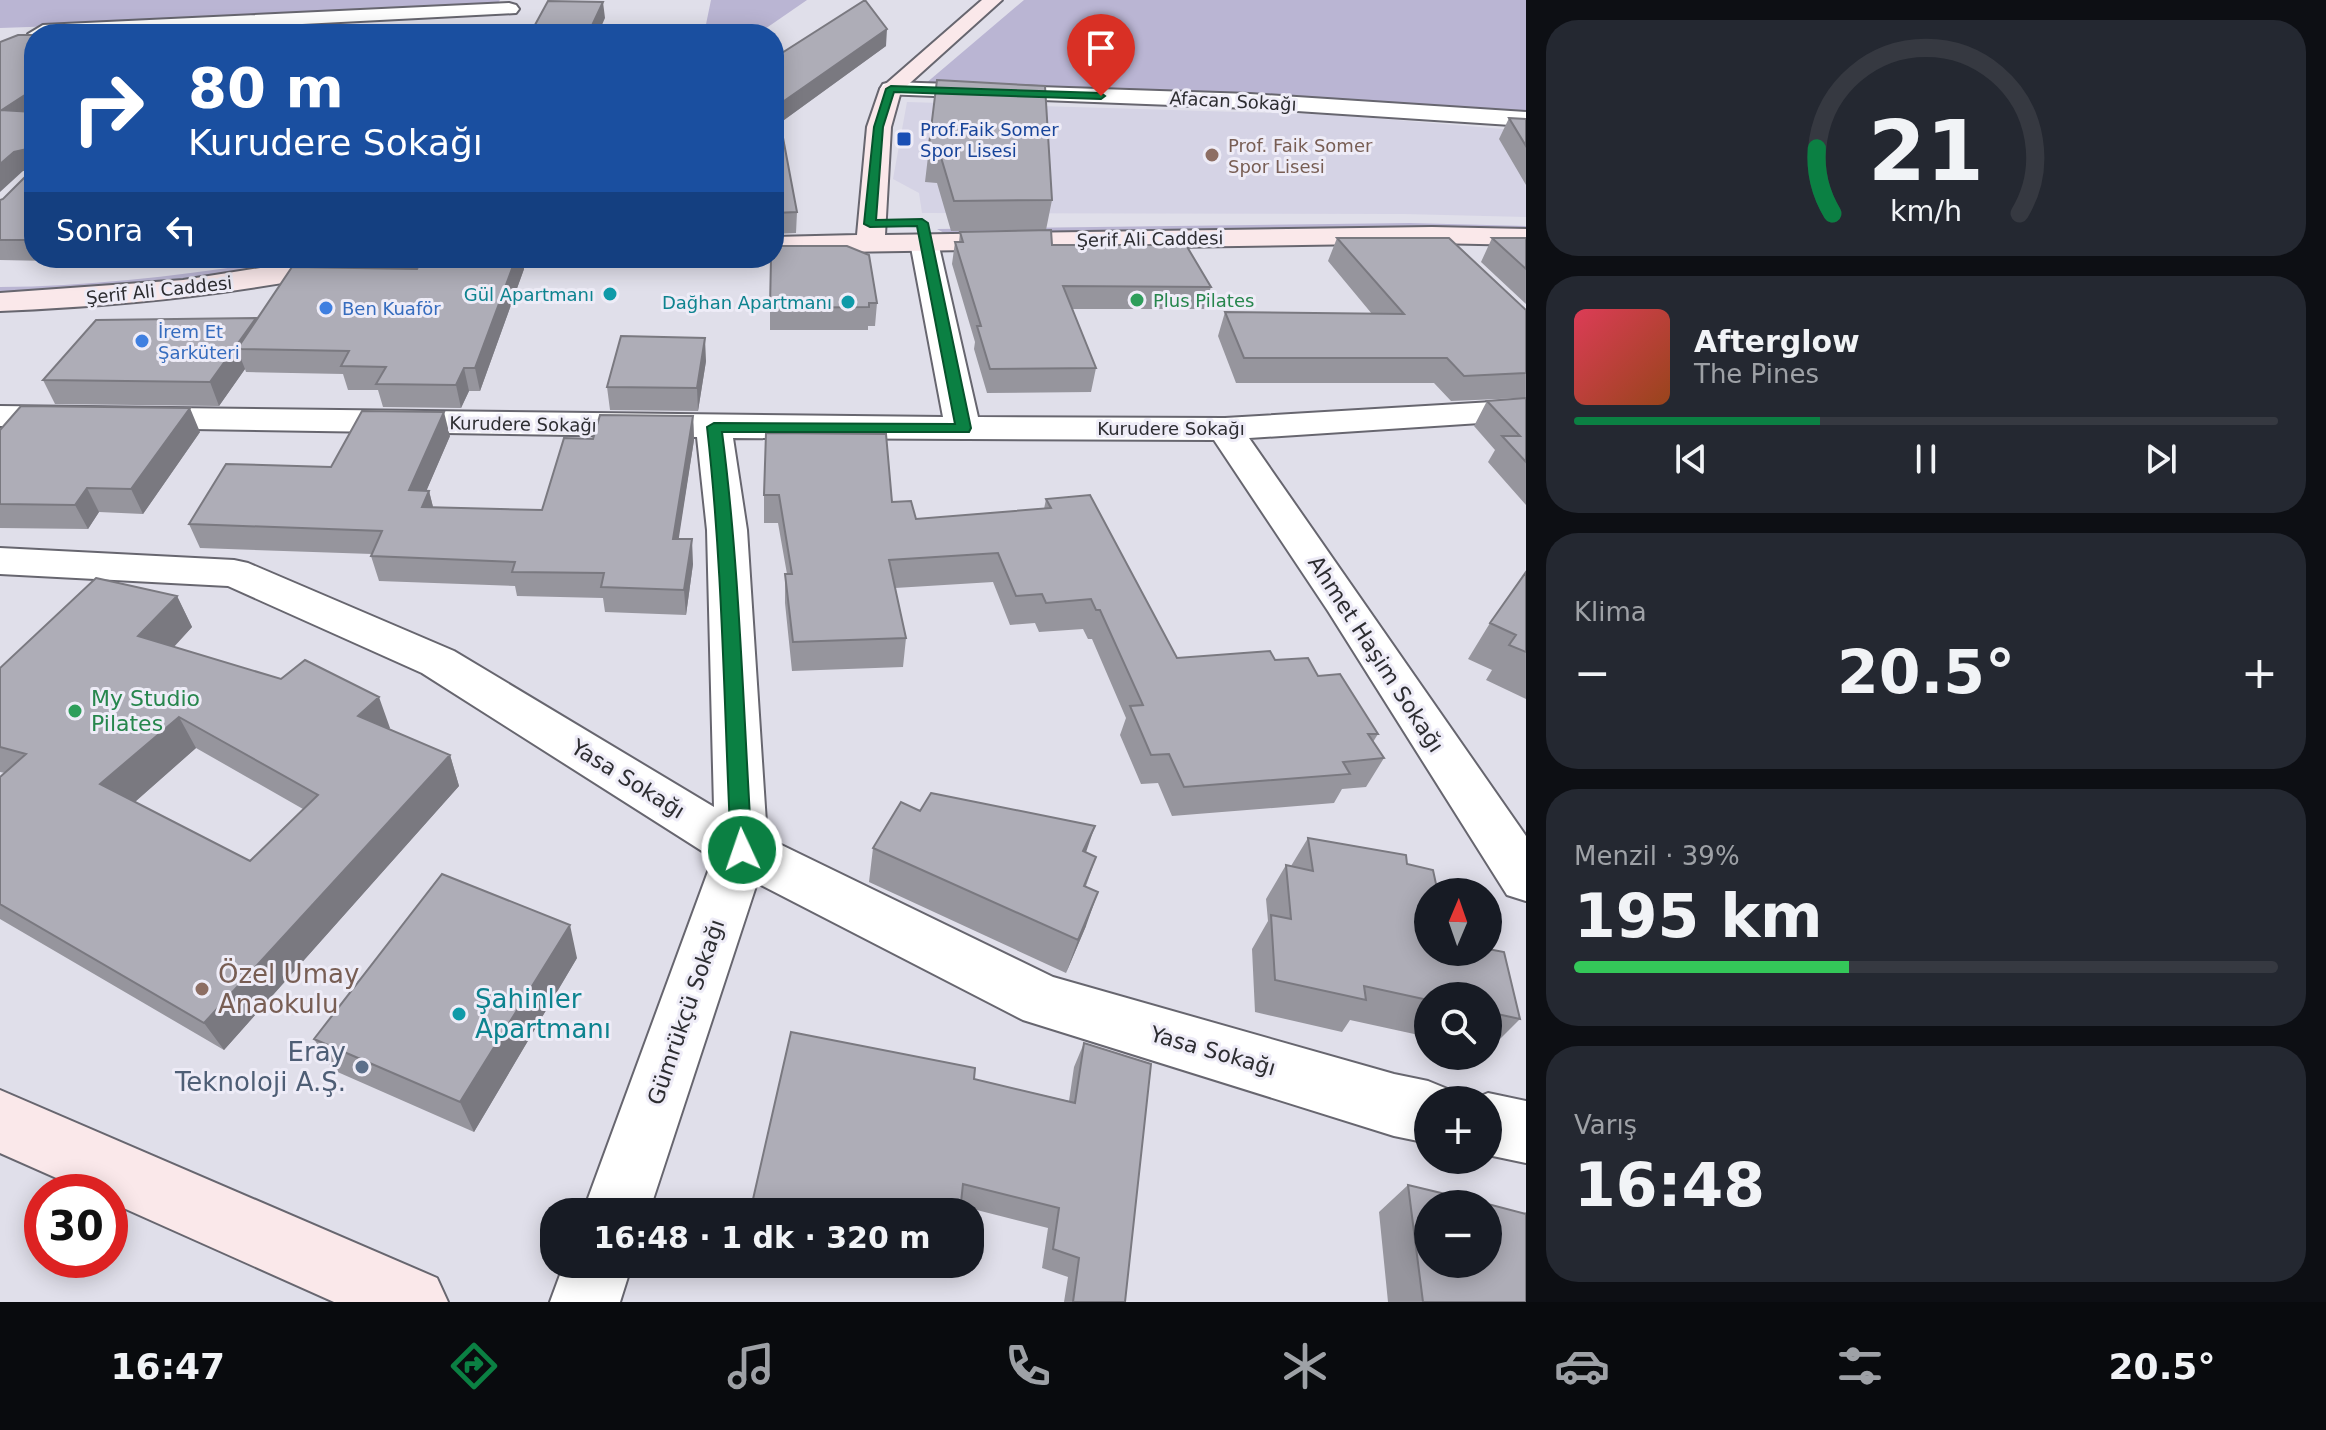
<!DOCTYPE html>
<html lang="tr">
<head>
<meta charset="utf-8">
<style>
	:root { --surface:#171b24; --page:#242831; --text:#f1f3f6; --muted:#9ea1a6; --line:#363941; --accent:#0b8043 }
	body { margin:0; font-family:"DejaVu Sans",sans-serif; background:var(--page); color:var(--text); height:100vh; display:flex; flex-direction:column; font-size:30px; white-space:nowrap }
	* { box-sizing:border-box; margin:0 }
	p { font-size:26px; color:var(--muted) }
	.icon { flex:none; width:44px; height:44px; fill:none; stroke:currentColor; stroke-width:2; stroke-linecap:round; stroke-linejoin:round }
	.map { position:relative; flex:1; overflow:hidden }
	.details { display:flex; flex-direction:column; gap:20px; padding:20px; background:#0d0f14; width:800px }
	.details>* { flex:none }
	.guide { position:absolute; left:24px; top:24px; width:760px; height:244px; border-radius:32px; box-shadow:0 4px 20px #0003; background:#1a4fa0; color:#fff; overflow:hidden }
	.needle { width:52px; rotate:2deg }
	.fabs { position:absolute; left:1414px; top:878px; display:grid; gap:16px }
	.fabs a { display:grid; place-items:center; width:88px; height:88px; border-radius:50%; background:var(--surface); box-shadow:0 4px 20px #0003; font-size:40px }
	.speed { position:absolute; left:24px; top:1174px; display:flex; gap:16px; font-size:40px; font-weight:700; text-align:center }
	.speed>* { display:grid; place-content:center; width:104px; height:104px; border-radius:50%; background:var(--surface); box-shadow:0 4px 20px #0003; line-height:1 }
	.speed .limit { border:12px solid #d22; background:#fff; color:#111 }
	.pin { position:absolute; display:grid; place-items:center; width:68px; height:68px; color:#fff; margin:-82px -34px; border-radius:50% 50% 50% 0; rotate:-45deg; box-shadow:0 0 8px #0007 }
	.pin .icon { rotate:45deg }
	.me { position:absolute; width:88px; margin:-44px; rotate:357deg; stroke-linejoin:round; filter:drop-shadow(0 0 6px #0008) }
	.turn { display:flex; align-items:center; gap:28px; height:168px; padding:0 32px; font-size:36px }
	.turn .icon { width:104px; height:104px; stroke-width:2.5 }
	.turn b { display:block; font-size:56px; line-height:68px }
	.then { display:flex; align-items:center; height:76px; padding:0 32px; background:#0003; gap:16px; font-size:30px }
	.big { font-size:60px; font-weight:800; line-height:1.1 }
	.details .widget { flex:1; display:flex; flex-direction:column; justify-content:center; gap:12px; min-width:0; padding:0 28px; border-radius:32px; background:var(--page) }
	.details .dial { align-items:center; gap:0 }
	.dial svg { height:208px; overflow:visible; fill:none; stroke:var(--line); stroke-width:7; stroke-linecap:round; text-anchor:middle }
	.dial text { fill:var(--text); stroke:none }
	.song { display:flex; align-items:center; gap:24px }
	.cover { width:96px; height:96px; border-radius:12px; background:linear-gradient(135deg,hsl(350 70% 55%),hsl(20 70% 35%)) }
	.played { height:8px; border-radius:4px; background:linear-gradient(90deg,var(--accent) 35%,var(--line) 35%) }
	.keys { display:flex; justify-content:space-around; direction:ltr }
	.heat { display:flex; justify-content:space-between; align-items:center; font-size:44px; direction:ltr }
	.charge { height:12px; border-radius:6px; background:linear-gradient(90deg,#34c759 39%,var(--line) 0) }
	.trip { position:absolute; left:540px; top:1198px; width:444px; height:80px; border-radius:32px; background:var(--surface); box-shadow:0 4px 20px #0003; font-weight:800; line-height:80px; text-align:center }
	.tab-bar { display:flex; height:128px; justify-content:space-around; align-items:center; background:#090b0e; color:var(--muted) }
	.tab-bar .icon { width:56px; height:56px }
	.tab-bar .current { color:var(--accent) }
	.tab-bar b { font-size:36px; color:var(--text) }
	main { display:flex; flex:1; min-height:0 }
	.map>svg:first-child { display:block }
	.built { fill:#d5d3e5 }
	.green { fill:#bab5d3 }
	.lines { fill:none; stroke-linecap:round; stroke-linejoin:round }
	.street-casing { stroke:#67666f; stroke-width:4 }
	.secondary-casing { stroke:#67666f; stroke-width:4 }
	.street { fill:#fff; fill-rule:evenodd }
	.secondary { fill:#fae8ea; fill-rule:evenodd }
	.wall { fill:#96959d; fill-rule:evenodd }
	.shaded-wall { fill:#7a7980 }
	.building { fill:#aeadb7; stroke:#7a7980; stroke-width:2; fill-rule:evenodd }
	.route { fill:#0b8043; stroke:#07532c; stroke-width:2 }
	.transit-dot { fill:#1a4fb4; stroke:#eeecf7; stroke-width:3 }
	.education-dot { fill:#8d6e63; stroke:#eeecf7; stroke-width:3 }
	.culture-dot { fill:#0f9aa8; stroke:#eeecf7; stroke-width:3 }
	.leisure-dot { fill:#2e9e5b; stroke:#eeecf7; stroke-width:3 }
	.shop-dot { fill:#3f7fe0; stroke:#eeecf7; stroke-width:3 }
	.service-dot { fill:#5c6f8a; stroke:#eeecf7; stroke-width:3 }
	.labels { text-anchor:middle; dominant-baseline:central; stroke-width:6; stroke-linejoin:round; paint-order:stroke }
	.far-street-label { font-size:18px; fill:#2d2d31; stroke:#eeecf7 }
	.far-transit-label { font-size:18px; fill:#164399; stroke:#eeecf7; text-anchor:start }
	.far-education-label { font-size:18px; fill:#785e54; stroke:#eeecf7; text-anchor:start }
	.far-culture-label { font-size:18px; fill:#0d838f; stroke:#eeecf7; text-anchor:end }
	.far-leisure-label { font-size:18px; fill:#27864d; stroke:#eeecf7; text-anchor:start }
	.far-shop-label { font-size:18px; fill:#366cbe; stroke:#eeecf7; text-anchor:start }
	.street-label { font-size:22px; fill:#2d2d31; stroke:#eeecf7 }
	.leisure-label { font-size:22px; fill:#27864d; stroke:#eeecf7; text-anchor:start }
	.near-education-label { font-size:26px; fill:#785e54; stroke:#eeecf7; text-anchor:start }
	.near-culture-label { font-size:26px; fill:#0d838f; stroke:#eeecf7; text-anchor:start }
	.near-service-label { font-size:26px; fill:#4e5e75; stroke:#eeecf7; text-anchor:end }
</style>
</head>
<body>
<main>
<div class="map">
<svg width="1526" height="1302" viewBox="0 0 1526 1302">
	<rect width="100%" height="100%" fill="#e0dfea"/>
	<path class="built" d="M907,102L1337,115L1526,131V217L1404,214L922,213L919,193L893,179Z"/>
	<path class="green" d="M0,0H500L492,11L0,28Z
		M711,0H807L759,33L704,34Z
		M1024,0H1526V114L925,84Z
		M1409,223L1526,226V230L1393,227L946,234L937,229Z
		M291,258H318C213,277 106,292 0,292V287C97,286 195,274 291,258Z"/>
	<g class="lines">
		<g class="street-casing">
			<path id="street" d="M509,3L516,5L519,9L516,13L105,34H34V39L28,34L43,25Z
				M891,82L1250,94L1526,112V126L1250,108L883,94L880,89L883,84Z
				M924,234L934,236L938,242L978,417L1225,418L1526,400V420L1249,438L1526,836V901L1507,895L1328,611L1214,440L733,438L747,530L767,838L1053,977L1394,1074L1428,1081L1450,1090L1454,1100H1428V1143L1394,1136L1023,1020L757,883L649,1212H583L713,858L422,673L228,586L0,574V548L234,560L248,563L454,651L714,807L707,530L697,437L0,426V406L943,417L910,242L914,236Z
				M1488,1093L1526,1101V1163L1488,1155V1100H1471Z
				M564,1264H632L620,1302H550Z"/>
		</g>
		<g class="secondary-casing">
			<path id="secondary" d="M982,0H1002L901,91L891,127L885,235L1432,227L1526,229V245L1432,243L774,253V237L857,235L867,127L880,89Z
				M324,258H377L373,264L363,267C243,294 123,306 0,311V293L183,280Z
				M0,1090L437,1278L448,1302H334L110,1202V1192H88L0,1153Z"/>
		</g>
		<use href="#street" class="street"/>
		<use href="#secondary" class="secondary"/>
	</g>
	<path class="wall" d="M886,46L780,123L797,212L796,233L774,234V58Z
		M937,80L1052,200L1046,230L951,231L937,183L925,182Z
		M34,112V258H52L50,261L0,260V200L3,199L27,175V170L23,171Z
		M1509,118L1526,119V185L1499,139Z
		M960,232L1052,245L1211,287L1204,309H1072L1096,368L1091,392L987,393L974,349L975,342L952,264L955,242H959Z
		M1337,238L1526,310V505L1488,462L1495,450L1474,426L1487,401L1522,398L1451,401L1434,383H1236L1218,336L1225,312L1372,314L1328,261Z
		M1492,238H1526V304L1481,262Z
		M422,258H522L524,269L480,391H469L461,408L383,407L378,390H348L343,374L246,372L245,369L219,406L55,404L43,380L257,320L417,269Z
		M877,303L875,326H868V330H770V308Z
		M706,361L698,411L610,410L607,387Z
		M693,416L694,440L678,539L693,564L686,615L605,612L603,598L517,596L515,586L379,581L371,556L372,554L200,548L189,524L331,467L450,436L426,491H429L433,507L542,510L593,439Z
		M0,430L200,432L143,514L99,512L88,529L0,528Z
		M764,495L892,502L916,519L1044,509L1046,499L1177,658L1275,660L1318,676L1378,734L1373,742L1384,758L1366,787L1342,789L1334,803L1172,816L1158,783L1141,784L1120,735L1126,718L1092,639H1088L1083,629L1039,632L1035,623L1010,625L993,582L895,588L906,638L903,667L792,671L785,603V574H787L778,523H764Z
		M1526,572V699L1486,680L1492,670L1468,659L1490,623Z
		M177,596L192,627L174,647L390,728L389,729L450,755L459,786L224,1050L0,919V777L5,773L0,772V668ZM196,748L303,809L250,861L135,802Z
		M920,811L1086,852L1096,857L1086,886V926L1066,973L869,882L873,848Z
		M1308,838L1407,864L1520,1019L1489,1050L1488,996H1428V1037L1350,1020L1342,1032L1255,1012L1252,949L1268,921L1266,899L1286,865L1291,866Z
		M577,958L474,1132L333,1070L314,1039Z
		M1084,1043L1125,1302H1064L1068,1277L1042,1268L1048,1228L961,1206L960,1212H751V1208L974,1079L1069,1101L1074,1067Z
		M1408,1185L1524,1213L1526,1212V1302H1388L1379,1212Z
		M911,1264H952L949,1272Z"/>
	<path class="shaded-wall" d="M603,2L605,18L598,34H588Z
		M887,29L886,46L777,125V106Z
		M34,89V112L2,110Z
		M27,149L34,168L23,171L0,192V164L14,152Z
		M516,258H522L524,269L480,391L475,368Z
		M256,318L264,341L237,349L245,369L219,406L210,382Z
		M705,338L706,361L698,411L697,388Z
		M464,368L469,391L461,408L456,385Z
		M190,408L200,432L143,514L131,489Z
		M444,412L450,436L416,515L409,490Z
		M693,416L694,440L675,563L673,539Z
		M87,488L99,512L88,529L75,505Z
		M429,491L435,515L422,507Z
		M692,539L693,564L686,615L684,590Z
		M177,596L192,627L155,667L138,636Z
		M379,697L390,728L369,747L358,716Z
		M179,717L196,748L120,815L100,784Z
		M450,755L459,786L224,1050L204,1023Z
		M1095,826L1083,861V851Z
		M1098,892L1086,926L1066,973L1078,940Z
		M570,925L577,958L474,1132L460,1102Z"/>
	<path class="building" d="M865,0L887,29L777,106L797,212L774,213V58Z
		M548,1L603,2L588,34H530Z
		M18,35H34V89L2,110L34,112V240H0V200L3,199L27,175V149L14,152L0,164V42Z
		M937,80L1045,86L1052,200L954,201L940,154L928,153Z
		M1509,118L1526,119V146Z
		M1051,230L1052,245H1186L1211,287L1063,286L1096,368L990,369L977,326H981L955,242H963L960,232Z
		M1337,238H1449L1526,310V373L1464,376L1447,358H1244L1225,312L1404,314Z
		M1492,238H1526V269Z
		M774,246H847L869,255L877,303H869V307L770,308L771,258H774Z
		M422,258H516L475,368H464L456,385L376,384L386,367L341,366L349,351L237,349L292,267L417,269Z
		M256,318L210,382L43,380L96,320Z
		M621,336L705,338L697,388L607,387Z
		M1526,398V462L1502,436H1520L1487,401Z
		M21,406L190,408L131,489L87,488L75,505L0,504V430Z
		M362,411L444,412L409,490L429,491L422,507L542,510L564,438L593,439L600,415L693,416L673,539H692L684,590L601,587L604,573L512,572L515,562L371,556L382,531L189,524L226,464L331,467Z
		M766,433L886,434L892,502L911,501L916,519L1051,508L1046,499L1090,495L1177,658L1270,651L1275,660L1308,658L1318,676L1340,674L1378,734H1368L1384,758L1343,762L1350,774L1184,787L1169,754L1151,755L1130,706L1143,705L1100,610H1096L1091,599L1046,603L1042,594L1016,596L998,553L889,560L906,638L793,642L785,574H792L779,495H764Z
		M1526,572V652L1509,645L1516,635L1490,623Z
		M96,578L177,596L138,636L281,679L305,660L379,697L358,716L450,755L204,1023L0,904V777L26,754L0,747V668ZM179,717L318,795L250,861L100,784Z
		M931,793L1095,826L1083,851L1096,857L1084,886L1098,892L1078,940L873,848L901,802L920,811Z
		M1308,838L1406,855L1407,864L1433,870L1436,884L1468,890L1469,892H1428V952H1488V949L1504,952L1520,1019L1488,1012V996H1428V1000L1364,986L1366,1000L1275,980L1271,915L1291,919L1286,865L1313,871Z
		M442,874L570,925L460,1102L314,1039Z
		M791,1032L975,1068L974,1079L1075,1103L1084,1043L1151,1064L1125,1302H1073L1079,1258L1053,1249L1059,1208L963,1184L960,1212H767L751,1208Z
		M1408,1185L1487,1204H1428V1264H1488V1204L1526,1214V1302H1423Z"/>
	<path class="route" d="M891,86L1101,93L1105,96L1101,99L894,92L883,127L876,220L922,219L928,223L971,428L969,432H722C740,570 743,710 752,850L749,856L742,859L734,856L731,850C724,709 723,567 707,427L714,423L955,424L917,226L870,227L864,224L874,127L886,89Z"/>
	<rect class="transit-dot" x="896" y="131" width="16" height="16" rx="4"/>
	<g class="education-dot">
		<circle cx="1212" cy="155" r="8"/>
		<circle cx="202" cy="989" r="8"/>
	</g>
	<g class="culture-dot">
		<circle cx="610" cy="294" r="8"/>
		<circle cx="848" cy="302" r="8"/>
		<circle cx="459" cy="1014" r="8"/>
	</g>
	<g class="leisure-dot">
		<circle cx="1137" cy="300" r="8"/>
		<circle cx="75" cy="711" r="8"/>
	</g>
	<g class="shop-dot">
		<circle cx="326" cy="308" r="8"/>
		<circle cx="142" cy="341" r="8"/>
	</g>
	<circle class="service-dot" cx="362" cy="1067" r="8"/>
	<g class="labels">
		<g class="far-street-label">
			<text transform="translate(1233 101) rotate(3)">Afacan Sokağı</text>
			<text transform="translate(1150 239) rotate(-1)">Şerif Ali Caddesi</text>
			<text transform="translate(159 290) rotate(-6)">Şerif Ali Caddesi</text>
			<text transform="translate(523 424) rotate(1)">Kurudere Sokağı</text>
			<text x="1171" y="428">Kurudere Sokağı</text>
		</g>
		<g class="far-transit-label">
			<text x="920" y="129">Prof.Faik Somer<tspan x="920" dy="21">Spor Lisesi</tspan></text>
		</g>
		<g class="far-education-label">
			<text x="1228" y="145">Prof. Faik Somer<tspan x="1228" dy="21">Spor Lisesi</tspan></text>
		</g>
		<g class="far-culture-label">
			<text x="594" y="294">Gül Apartmanı</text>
			<text x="832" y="302">Dağhan Apartmanı</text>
		</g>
		<g class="far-leisure-label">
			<text x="1153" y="300">Plus Pilates</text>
		</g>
		<g class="far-shop-label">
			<text x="342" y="308">Ben Kuaför</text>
			<text x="158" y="331">İrem Et<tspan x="158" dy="21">Şarküteri</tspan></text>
		</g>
		<g class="street-label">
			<text transform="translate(1376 654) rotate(57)">Ahmet Haşim Sokağı</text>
			<text transform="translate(628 779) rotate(32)">Yasa Sokağı</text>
			<text transform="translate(686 1012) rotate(-71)">Gümrükçü Sokağı</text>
			<text transform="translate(1213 1051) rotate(16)">Yasa Sokağı</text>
		</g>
		<g class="leisure-label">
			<text x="91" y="698">My Studio<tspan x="91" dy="25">Pilates</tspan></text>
		</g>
		<g class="near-education-label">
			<text x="218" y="974">Özel Umay<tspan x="218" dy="30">Anaokulu</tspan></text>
		</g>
		<g class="near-culture-label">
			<text x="475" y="999">Şahinler<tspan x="475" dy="30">Apartmanı</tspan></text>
		</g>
		<g class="near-service-label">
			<text x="346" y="1052">Eray<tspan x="346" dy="30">Teknoloji A.Ş.</tspan></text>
		</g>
	</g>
</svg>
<div class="fabs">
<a><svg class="needle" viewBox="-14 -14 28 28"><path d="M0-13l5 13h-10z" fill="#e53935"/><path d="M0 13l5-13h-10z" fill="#9ea1a6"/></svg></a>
<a><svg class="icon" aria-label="search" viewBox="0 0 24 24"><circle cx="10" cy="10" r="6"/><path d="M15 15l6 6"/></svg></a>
<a>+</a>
<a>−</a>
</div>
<div class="speed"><div class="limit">30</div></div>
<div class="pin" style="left:1101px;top:96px;background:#d93025"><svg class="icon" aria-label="arrive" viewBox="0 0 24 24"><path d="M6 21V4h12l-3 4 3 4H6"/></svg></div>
<svg class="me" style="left:742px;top:850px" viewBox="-20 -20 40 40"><circle r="17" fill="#0b8043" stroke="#fff" stroke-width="3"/><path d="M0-11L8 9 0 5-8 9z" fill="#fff"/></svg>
<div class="trip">16:48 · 1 dk · 320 m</div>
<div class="guide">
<div class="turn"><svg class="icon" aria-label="right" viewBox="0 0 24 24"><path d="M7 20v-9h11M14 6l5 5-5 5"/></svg><div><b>80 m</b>Kurudere Sokağı</div></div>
<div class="then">Sonra<svg class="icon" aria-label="left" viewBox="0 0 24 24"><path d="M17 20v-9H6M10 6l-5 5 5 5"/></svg></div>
</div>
</div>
<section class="details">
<div class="widget dial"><svg viewBox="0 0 100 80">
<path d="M14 69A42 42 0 1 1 86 69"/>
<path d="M14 69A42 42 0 0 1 8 44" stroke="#0b8043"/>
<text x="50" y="56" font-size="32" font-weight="700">21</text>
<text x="50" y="72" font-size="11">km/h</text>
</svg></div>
<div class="widget">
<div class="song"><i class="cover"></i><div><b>Afterglow</b><p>The Pines</p></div></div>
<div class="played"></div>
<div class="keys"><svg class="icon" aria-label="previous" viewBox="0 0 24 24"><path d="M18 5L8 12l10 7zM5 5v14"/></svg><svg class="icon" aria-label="pause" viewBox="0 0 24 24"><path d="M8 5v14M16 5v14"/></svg><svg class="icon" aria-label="next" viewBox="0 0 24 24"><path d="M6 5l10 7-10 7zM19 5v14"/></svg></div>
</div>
<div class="widget"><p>Klima</p>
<div class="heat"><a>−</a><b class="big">20.5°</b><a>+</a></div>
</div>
<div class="widget"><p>Menzil · 39%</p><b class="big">195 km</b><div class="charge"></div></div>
<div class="widget"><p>Varış</p><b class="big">16:48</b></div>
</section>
</main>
<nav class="tab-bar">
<b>16:47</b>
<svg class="icon current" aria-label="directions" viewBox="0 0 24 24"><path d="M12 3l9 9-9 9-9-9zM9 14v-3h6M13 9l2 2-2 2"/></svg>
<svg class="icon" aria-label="music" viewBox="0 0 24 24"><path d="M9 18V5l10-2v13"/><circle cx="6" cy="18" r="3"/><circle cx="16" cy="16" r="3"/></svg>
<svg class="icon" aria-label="phone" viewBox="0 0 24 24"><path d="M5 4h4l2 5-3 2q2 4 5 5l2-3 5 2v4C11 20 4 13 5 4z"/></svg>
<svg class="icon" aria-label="climate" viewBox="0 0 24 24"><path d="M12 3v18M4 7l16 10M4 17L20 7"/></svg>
<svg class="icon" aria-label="car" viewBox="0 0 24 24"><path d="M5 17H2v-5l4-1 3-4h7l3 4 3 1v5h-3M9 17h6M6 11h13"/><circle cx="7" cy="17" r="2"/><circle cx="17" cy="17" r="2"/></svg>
<svg class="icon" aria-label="filters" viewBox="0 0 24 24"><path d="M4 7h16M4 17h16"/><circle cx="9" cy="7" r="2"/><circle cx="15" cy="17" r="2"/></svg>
<b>20.5°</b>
</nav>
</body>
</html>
